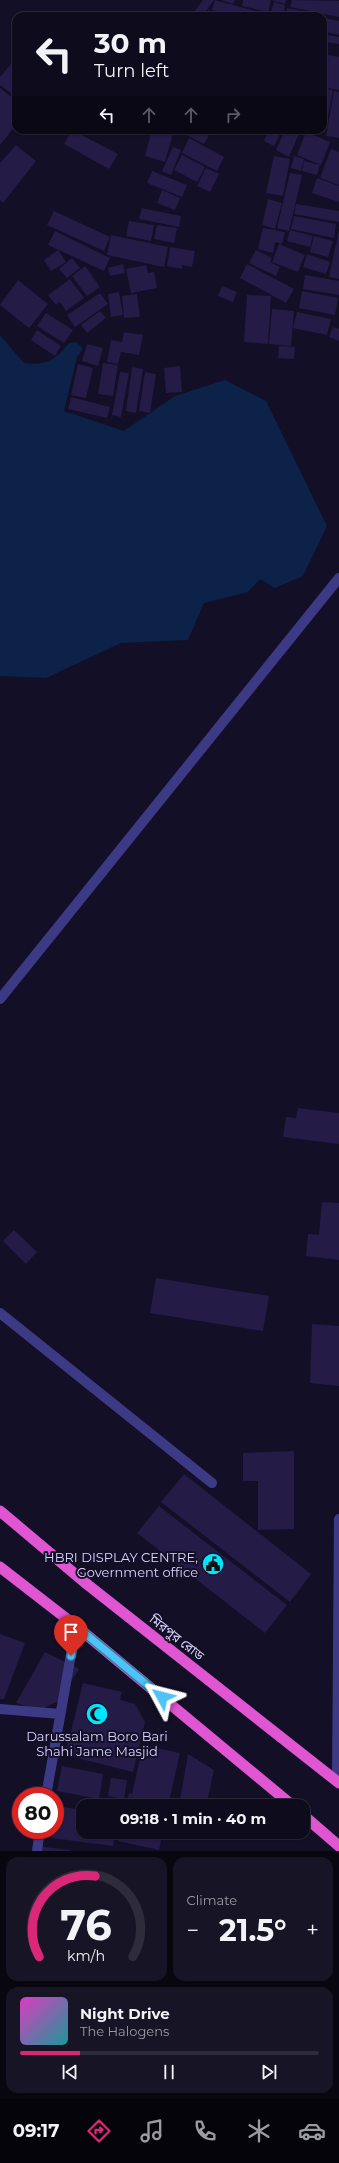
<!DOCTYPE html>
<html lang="en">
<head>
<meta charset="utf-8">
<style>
	:root { --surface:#0e0b1c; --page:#171425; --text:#f1f3f6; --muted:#9b9ba3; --line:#2e2b3b; --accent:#db2777 }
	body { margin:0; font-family:Montserrat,"Noto Sans Bengali",sans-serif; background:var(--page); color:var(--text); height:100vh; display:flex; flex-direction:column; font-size:15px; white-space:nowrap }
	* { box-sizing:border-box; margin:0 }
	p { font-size:13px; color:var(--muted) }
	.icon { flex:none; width:22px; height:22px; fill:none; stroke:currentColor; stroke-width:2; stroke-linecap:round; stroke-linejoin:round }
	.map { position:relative; height:1851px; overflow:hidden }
	.sheet { display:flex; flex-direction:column; gap:6px; padding:6px; background:#08060f; flex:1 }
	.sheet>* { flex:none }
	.banner { position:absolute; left:12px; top:12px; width:315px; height:122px; border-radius:12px; box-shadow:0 1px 3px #0004,0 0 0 1px var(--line); background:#0e0b1c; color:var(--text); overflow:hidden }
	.speed { position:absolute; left:12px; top:1787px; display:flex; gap:8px; font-size:20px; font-weight:700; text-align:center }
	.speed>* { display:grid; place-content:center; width:52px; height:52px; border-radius:50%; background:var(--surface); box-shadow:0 1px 3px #0004,0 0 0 1px var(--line); line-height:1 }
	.speed .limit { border:6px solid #d22; background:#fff; color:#111 }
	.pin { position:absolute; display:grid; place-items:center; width:34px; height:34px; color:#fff; margin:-41px -17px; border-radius:50% 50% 50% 0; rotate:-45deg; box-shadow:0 0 4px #0007 }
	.pin .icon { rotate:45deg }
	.me { position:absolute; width:44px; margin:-22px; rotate:308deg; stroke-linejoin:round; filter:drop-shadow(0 0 3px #0008) }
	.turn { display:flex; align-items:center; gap:14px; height:84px; padding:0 16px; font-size:18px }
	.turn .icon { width:52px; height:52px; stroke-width:2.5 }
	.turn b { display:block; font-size:28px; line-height:34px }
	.lanes { display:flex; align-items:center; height:38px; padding:0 16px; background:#0003; justify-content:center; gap:20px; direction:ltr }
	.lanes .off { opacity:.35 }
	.big { font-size:30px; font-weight:700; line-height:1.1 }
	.sheet .widget { flex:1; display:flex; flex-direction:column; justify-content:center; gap:6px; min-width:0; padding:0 14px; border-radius:12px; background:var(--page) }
	.sheet .dial { align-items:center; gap:0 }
	.dial svg { height:104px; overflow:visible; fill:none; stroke:var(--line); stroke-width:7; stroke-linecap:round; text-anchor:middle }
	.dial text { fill:var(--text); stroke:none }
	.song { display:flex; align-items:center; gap:12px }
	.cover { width:48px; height:48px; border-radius:6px; background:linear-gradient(135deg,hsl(310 70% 55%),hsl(180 70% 35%)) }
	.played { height:4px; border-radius:2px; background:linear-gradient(90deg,var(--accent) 20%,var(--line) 20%) }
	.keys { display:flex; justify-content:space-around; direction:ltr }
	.heat { display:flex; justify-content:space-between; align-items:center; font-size:22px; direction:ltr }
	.sheet .tiles { flex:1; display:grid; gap:6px; grid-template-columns:1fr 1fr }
	.widget:last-child { grid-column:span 2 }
	.trip { position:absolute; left:76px; top:1799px; width:234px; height:40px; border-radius:12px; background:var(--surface); box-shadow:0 1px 3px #0004,0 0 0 1px var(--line); font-weight:700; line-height:40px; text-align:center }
	.tabs { display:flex; height:64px; justify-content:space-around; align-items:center; background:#06040b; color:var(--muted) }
	.tabs .icon { width:28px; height:28px }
	.tabs .on { color:var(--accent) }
	.tabs b { font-size:18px; color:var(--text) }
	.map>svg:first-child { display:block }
	.water { fill:#0c2248 }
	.building { fill:#241b47 }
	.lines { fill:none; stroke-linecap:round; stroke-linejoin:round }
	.service { stroke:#3d3a85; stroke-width:10 }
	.minor { stroke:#3d3a85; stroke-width:10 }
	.trunk { stroke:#e055d1; stroke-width:11 }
	.route-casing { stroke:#337fa1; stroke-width:10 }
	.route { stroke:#4fc3f7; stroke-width:7 }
	.labels { text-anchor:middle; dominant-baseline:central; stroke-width:4; stroke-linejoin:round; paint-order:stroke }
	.poi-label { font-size:13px; fill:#d9d4ff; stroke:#130f26; text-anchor:end }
	.street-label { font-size:13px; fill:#d9d4ff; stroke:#130f26 }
</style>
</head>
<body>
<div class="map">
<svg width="339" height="1851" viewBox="0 0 339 1851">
	<rect width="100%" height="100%" fill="#130f26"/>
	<path class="water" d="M0,335L24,363C45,366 56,360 69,343L76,342L83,348L77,357L64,411L124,431L175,396L225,380L266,401L327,526L303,576L275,588L260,579L248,592L204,603L188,640L121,643L46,678L0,676Z"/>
	<path class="building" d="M203,0H214L202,16H198L194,12Z
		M215,0L270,15L274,2L285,5L283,16H235L212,10Z
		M221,0H235L233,4Z
		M243,0H271L268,12L242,6Z
		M271,0H286L285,4Z
		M292,0L339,1V17L290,7Z
		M287,8L302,11L301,16H286Z
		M208,10L225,16H206Z
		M323,18L339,21V35L326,32L324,43Z
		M326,35L339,37V44L325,42Z
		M323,55H327L324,76H323Z
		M328,55L339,57V90L323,87Z
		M16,58V97L0,85V77Z
		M0,88L16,100V125L0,145Z
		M323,88L333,90L325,132L318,131L323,130Z
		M334,91L339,92V138L326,136Z
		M72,130L118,154L109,169L64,144Z
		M152,130L173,134L165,162L145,156Z
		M182,130H209L211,131L204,144L181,132Z
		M269,130H282L274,146L264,141Z
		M285,130L300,131L289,157L276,150Z
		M306,132L330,142L321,165L297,155Z
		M189,138L224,157L217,171L182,153Z
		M16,145L36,161L3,203L0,200V163Z
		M173,147L181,150L171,175L162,171Z
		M331,149L339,152V185L320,178Z
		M182,155L205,167L197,182L174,170Z
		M274,156L290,159L283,196L266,193Z
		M294,156L304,159L301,171L291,168Z
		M304,161L320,165L317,175L302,171Z
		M206,168L219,174L210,192L197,186Z
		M152,171L187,185L182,197L147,183Z
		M290,173L302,175L289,231L277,228Z
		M317,178L339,186V202L312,193Z
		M162,190L180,198L175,210L157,203Z
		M268,199L282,203L275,229L262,225Z
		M296,204L339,211V222L294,214Z
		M142,208L181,216L179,227L139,219Z
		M54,211L110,237L104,251L47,225Z
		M294,216L336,224L334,238L291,229Z
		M129,221L154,225L151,241L126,236Z
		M157,225L177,228L174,243L154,239Z
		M263,228L285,232L282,244L275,242L273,253L258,249Z
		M290,230L313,236L310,247L287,241Z
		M339,230V279L329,277Z
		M55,231L110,258L104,271L48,245Z
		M111,235L168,247L164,267L107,255Z
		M314,236L333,241L328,257L310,252Z
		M279,244L305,255L298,272L272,262Z
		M170,247L195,251L192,267L182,265V269L167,266Z
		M58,250L66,262L51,271L44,260Z
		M256,250L272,258L270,262L280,267L276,276L249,263Z
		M307,254L330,262L326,274L303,267Z
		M72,258L80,268L67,278L59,269Z
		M123,264L125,273L110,276L108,268Z
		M247,264L294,289L286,303L240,278Z
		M146,265L148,273L154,272L157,288L131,293L126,269Z
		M85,266L100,287L87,296L72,276Z
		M305,275L339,281V295L303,289Z
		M70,279L84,298L66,311L60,302L56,305L48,295Z
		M18,280L48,304L29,328L0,305Z
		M222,286L237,292L233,302L218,296Z
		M302,291L338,298L335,315L299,308Z
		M119,292L123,315L111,317L108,294Z
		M100,293L108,304L75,327L67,315Z
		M137,294L140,317L124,318L122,296Z
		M247,295L271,296L268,344L244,342Z
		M272,309L294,311L291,346L269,344Z
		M100,311L106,318L87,333L81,325Z
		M297,312L331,319L327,335L293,328Z
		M46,313L73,330L64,343L37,326Z
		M333,327L339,329V341L329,337Z
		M37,330L61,346L55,356L31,340Z
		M124,332L143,335L139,355L121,352L118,364L107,362L111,340L122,342Z
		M87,344L103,348L98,366L82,361Z
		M279,346L295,347L294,359L278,358Z
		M103,363L118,365L113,396L98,394Z
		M78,364L93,368L86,398L71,395Z
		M180,366L182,392L166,393L164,368Z
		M132,367L143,369L136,413L126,411Z
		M120,372L129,373L121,417L112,415Z
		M145,372L156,374L150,413L139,411Z
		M71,397L110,407L107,418L68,409Z
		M298,1108L339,1113V1144L283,1137L286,1117L296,1118Z
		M322,1202L339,1203V1260L306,1256L308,1234L319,1235Z
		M14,1230L37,1252L26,1264L3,1241Z
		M156,1278L269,1296L263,1331L150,1313Z
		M312,1324L339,1326V1386L310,1383Z
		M294,1451V1529L258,1530V1481H243V1453Z
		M184,1474L311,1574L290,1602L161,1502Z
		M159,1506L287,1605L265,1633L137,1533Z
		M0,1634L25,1643L4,1699H0Z
		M45,1652L79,1669L58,1701L40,1710L16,1703Z
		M83,1683L122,1692L120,1700L135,1704L145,1722L133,1772L65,1755Z
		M143,1745L180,1753L168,1806H126L129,1793L132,1794Z
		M188,1754L214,1770L206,1806H179Z
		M62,1766L103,1774L99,1799L57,1791Z
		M111,1778L127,1780L124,1799L108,1796Z
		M56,1806L83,1810V1832H115L113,1846L52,1838L53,1830H55Z
		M120,1832H163L159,1850L118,1841Z
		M181,1832H201L200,1836Z
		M36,1846L70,1850V1851H35Z"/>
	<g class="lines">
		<path class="service" d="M0,999L339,578
			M0,1313L212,1483"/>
		<path class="minor" d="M0,1709L60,1714
			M337,1781L339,1519
			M46,1796L76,1626
			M37,1851L40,1830"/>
		<path class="trunk" d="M0,1511L88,1585L339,1783
			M0,1567L76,1626L293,1806
			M303,1815L339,1846"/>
	</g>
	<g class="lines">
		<g class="route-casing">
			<path id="route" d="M71,1656L76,1626L162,1697"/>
		</g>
		<use href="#route" class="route"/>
	</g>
	<defs>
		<g id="civic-disc" transform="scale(1.15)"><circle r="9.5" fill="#00e5ff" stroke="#130f26"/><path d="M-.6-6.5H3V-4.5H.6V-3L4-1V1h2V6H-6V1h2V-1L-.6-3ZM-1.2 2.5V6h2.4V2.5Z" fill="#111"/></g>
		<g id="mosque-disc" transform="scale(1.15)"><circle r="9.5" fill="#00e5ff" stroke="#130f26"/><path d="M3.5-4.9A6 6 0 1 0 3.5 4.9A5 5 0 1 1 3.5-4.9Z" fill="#111"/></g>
	</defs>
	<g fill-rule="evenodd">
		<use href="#civic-disc" x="213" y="1564"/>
		<use href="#mosque-disc" x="97" y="1714"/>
	</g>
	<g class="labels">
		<g class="poi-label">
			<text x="198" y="1557">HBRI DISPLAY CENTRE,<tspan x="198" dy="15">Government office</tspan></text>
			<text x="97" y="1736" text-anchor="middle">Darussalam Boro Bari<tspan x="97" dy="15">Shahi Jame Masjid</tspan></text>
		</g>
		<g class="street-label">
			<text transform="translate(177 1637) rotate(38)">মিরপুর রোড</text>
		</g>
	</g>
</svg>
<div class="speed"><div class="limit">80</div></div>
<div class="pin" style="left:71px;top:1656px;background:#d93025"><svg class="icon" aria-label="arrive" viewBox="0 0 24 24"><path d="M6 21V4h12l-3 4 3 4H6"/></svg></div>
<svg class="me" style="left:162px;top:1697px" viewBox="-20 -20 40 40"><path d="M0-17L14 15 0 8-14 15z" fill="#4fc3f7" stroke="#fff" stroke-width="4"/></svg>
<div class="trip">09:18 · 1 min · 40 m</div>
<div class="banner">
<div class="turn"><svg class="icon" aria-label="left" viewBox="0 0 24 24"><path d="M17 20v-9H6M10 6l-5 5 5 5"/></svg><div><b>30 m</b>Turn left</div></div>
<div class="lanes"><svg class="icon" aria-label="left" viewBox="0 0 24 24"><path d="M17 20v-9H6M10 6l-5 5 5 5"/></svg><svg class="icon off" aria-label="ahead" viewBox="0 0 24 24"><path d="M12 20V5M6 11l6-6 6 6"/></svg><svg class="icon off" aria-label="ahead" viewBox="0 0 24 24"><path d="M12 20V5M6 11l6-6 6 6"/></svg><svg class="icon off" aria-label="right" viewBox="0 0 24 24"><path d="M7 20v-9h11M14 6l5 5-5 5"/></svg></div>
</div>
</div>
<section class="sheet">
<div class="tiles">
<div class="widget dial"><svg viewBox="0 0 100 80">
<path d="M14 69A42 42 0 1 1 86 69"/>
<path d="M14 69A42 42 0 0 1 57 7" stroke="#db2777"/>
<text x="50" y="56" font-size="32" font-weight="700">76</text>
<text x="50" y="72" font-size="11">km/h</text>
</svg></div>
<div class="widget"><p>Climate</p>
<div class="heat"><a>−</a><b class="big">21.5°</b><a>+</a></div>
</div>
<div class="widget">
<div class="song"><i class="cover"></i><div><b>Night Drive</b><p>The Halogens</p></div></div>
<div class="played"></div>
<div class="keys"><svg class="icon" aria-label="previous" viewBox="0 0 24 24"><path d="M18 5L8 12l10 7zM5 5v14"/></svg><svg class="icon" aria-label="pause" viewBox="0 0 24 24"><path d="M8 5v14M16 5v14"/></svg><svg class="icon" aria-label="next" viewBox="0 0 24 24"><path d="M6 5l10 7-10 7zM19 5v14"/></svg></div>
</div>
</div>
</section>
<nav class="tabs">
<b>09:17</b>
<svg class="icon on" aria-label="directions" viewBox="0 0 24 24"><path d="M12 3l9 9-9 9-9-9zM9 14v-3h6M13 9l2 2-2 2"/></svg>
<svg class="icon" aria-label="music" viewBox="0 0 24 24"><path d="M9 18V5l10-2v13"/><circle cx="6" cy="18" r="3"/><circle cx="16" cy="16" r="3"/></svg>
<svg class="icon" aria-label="phone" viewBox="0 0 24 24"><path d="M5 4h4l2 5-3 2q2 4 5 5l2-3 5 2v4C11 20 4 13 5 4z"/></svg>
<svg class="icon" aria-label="climate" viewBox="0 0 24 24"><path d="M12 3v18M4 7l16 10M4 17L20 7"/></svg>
<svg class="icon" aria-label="car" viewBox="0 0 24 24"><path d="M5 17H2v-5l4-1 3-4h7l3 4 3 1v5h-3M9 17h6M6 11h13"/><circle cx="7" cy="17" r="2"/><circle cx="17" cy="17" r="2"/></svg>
</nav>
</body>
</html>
